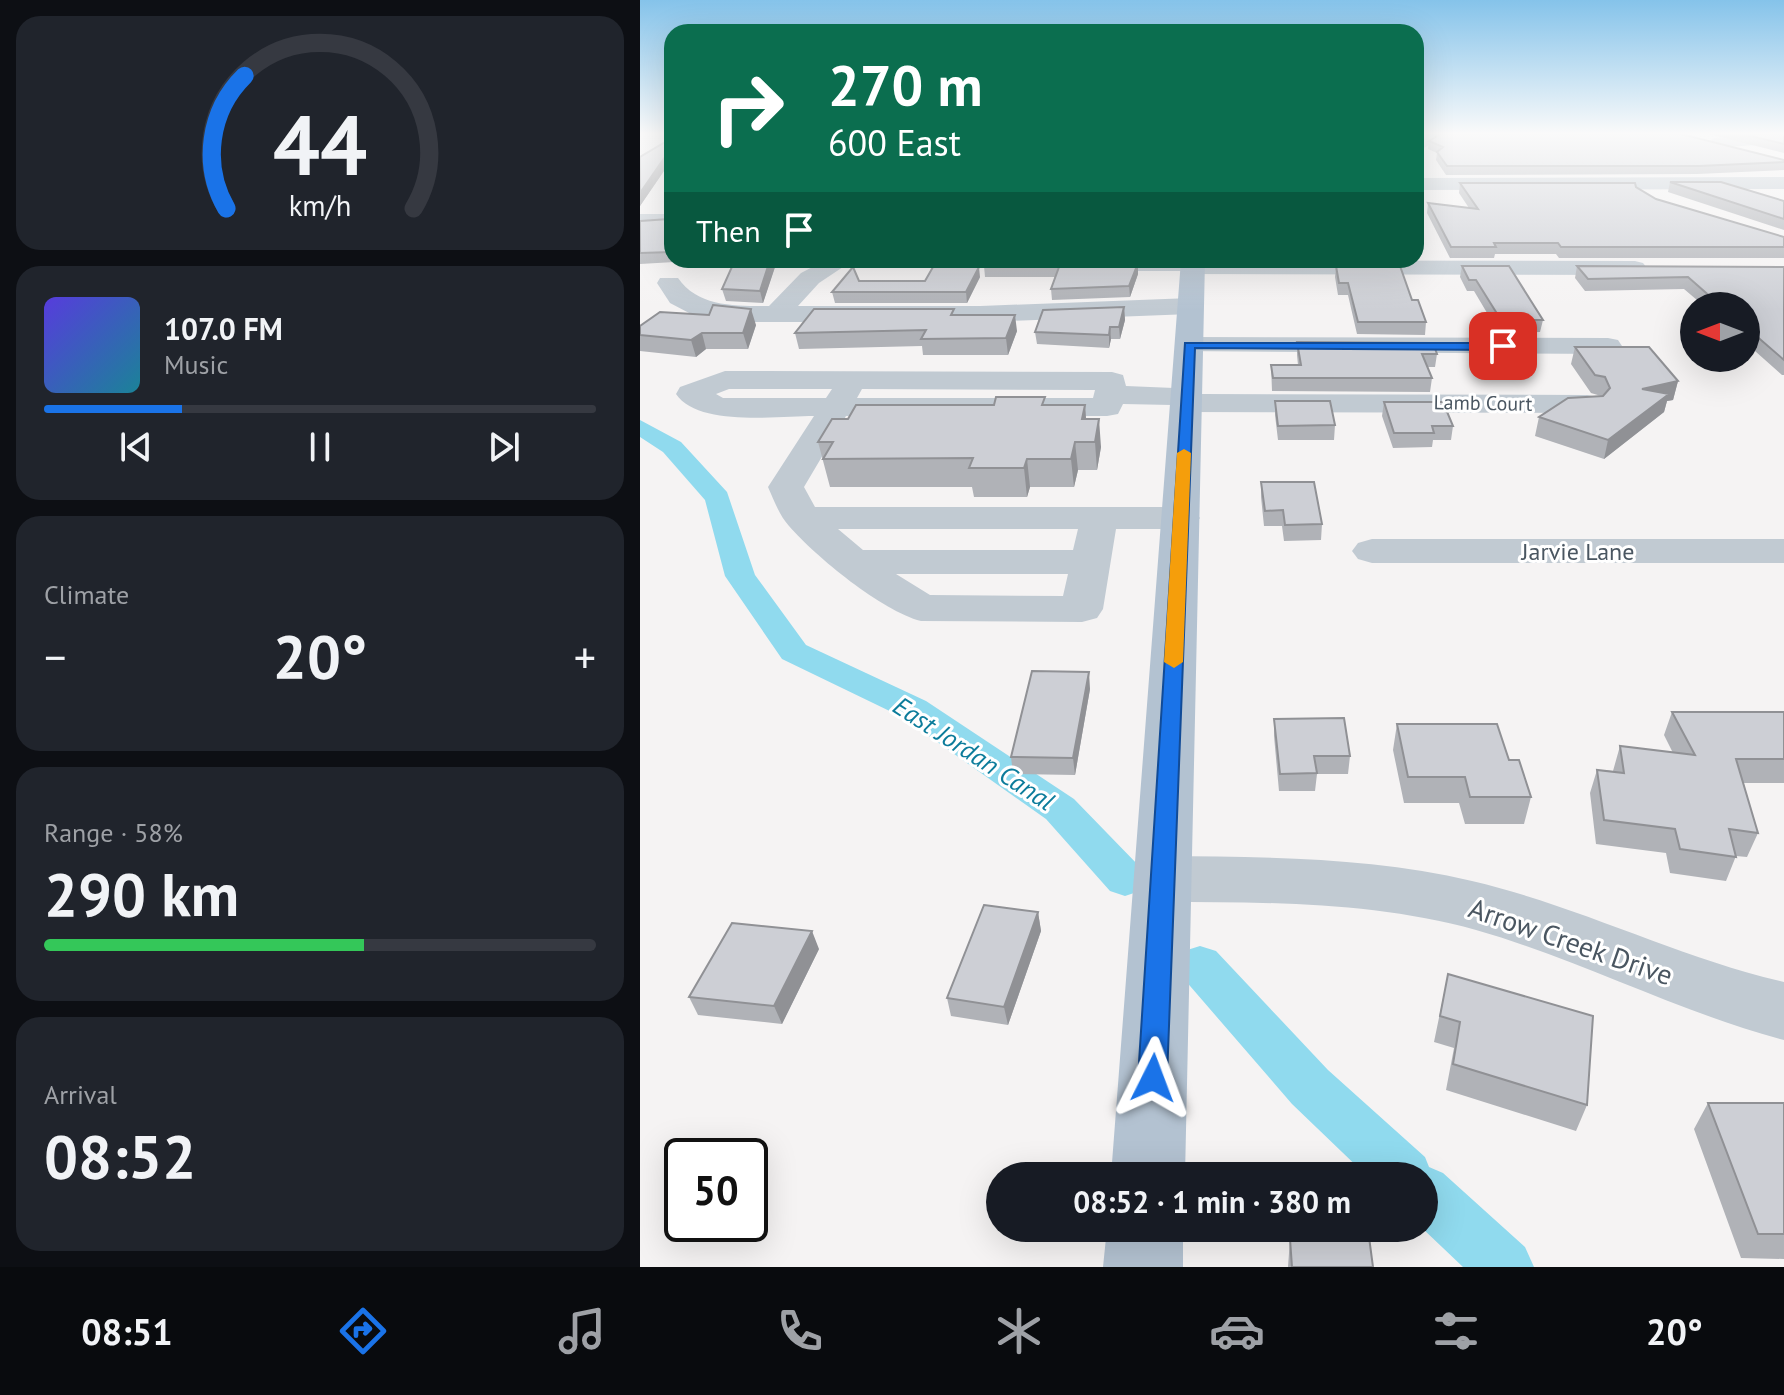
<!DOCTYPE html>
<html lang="en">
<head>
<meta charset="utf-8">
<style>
	:root { --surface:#171b24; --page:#20242c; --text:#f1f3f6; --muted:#9ea1a6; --line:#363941; --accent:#1a73e8 }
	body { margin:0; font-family:"PT Sans",sans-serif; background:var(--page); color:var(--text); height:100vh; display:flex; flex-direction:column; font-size:30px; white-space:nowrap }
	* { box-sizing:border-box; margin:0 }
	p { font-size:26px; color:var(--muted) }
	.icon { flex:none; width:44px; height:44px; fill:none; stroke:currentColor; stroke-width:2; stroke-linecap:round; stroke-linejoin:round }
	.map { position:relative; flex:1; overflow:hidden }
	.sheet { display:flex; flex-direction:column; gap:16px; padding:16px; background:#0d0f14; width:640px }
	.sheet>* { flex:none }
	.top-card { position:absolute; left:24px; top:24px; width:760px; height:244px; border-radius:24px; box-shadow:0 8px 32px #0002; background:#0b6e4f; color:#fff; overflow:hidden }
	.needle { width:52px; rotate:270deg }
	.tools { position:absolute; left:1040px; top:292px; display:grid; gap:16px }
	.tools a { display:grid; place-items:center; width:80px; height:80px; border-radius:50%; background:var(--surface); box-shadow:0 8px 32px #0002; font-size:40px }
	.speed { position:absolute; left:24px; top:1138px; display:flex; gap:16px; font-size:40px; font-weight:700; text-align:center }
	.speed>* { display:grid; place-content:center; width:104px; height:104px; border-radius:50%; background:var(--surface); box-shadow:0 8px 32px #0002; line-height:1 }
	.speed .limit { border:4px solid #111; border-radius:12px; background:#fff; color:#111 }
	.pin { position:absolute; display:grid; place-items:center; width:68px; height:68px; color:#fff; margin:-34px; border-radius:16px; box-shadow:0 4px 12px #0006 }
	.me { position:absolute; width:88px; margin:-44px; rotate:3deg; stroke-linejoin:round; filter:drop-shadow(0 0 6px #0008) }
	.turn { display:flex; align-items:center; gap:28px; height:168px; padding:0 32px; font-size:36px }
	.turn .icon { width:104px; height:104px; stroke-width:2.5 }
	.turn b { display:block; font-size:56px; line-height:68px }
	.then { display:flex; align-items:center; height:76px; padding:0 32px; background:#0003; gap:16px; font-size:30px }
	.big { font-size:60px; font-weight:800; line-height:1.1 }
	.sheet .card { flex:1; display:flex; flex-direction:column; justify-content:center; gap:12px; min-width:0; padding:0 28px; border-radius:24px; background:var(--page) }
	.sheet .dial { align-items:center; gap:0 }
	.dial svg { height:208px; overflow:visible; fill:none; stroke:var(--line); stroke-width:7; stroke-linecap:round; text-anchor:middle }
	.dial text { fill:var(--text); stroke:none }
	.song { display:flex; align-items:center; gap:24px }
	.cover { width:96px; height:96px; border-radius:12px; background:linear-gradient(135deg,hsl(250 70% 55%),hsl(190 70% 35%)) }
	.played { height:8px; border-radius:4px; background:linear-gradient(90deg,var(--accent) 25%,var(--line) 25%) }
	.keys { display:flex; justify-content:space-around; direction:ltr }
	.heat { display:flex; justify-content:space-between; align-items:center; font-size:44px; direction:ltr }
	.charge { height:12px; border-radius:6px; background:linear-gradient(90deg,#34c759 58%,var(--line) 0) }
	.trip { position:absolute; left:346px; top:1162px; width:452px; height:80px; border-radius:40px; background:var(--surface); box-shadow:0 8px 32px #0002; font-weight:800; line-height:80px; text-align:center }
	.tab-bar { display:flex; height:128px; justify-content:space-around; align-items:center; background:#090b0e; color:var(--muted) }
	.tab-bar .icon { width:56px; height:56px }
	.tab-bar .selected { color:var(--accent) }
	.tab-bar b { font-size:36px; color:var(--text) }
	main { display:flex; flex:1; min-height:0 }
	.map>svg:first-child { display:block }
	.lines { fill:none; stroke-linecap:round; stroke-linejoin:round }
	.canal { fill:#90daee; fill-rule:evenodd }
	.minor { fill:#c1cad2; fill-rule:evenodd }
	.major { fill:#b3c2d1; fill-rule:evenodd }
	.wall { fill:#b0b2b7 }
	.shaded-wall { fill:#909195 }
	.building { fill:#cdcfd5; stroke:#909195; stroke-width:2 }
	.route { fill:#1a73e8; stroke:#114b97; stroke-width:2 }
	.slow { fill:#f59e0b }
	.labels { text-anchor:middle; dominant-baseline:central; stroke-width:6; stroke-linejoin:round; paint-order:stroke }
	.far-street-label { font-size:20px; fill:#4a5661; stroke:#fff }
	.street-label { font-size:24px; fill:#4a5661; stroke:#fff }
	.water-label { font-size:26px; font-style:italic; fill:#0c7c9b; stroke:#fff }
	.near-street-label { font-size:28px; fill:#4a5661; stroke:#fff }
</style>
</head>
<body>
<main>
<section class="sheet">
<div class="card dial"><svg viewBox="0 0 100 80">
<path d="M14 69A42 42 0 1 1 86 69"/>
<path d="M14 69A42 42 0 0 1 21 18" stroke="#1a73e8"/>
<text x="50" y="56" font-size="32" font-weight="700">44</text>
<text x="50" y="72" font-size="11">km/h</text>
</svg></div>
<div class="card">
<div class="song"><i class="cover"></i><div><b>107.0 FM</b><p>Music</p></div></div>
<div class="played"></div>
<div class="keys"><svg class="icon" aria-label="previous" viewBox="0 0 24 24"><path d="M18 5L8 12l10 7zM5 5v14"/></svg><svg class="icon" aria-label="pause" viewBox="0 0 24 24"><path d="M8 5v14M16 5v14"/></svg><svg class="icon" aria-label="next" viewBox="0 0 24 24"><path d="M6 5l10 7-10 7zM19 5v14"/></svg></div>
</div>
<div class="card"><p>Climate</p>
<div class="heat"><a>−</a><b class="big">20°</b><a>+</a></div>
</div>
<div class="card"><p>Range · 58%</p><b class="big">290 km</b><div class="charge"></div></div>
<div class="card"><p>Arrival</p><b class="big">08:52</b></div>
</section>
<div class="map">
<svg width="1144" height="1267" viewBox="0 0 1144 1267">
	<rect width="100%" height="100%" fill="#f5f3f3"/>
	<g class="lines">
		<path class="canal" d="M0,420L41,442L87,492L115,575L166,645L286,701L434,799L500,867L506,879L500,891L485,896L470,891L406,819L262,717L142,659L85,576L65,500L23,452L0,437Z
			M560,946L576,951L688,1070L785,1157L789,1167L803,1173L885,1247L894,1267H823L782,1228L784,1176H727L652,1104L544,979L537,965L544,951Z"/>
		<path class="minor" d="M781,133H797L793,143L776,152V139Z
			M1144,133L1143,143L1074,148L1066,143L1074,138Z
			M1144,177V189L776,190V178Z
			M0,214H32V226H0Z
			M186,260H202L206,265L179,283L158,306H340L551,298L560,301L564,306L560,311L551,314L340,322H113L51,314L30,303L17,283L20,278H38C58,307 95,306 129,306L161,273Z
			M396,260L995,261L1003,263L1007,268L1003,273L995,275L553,274L544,271H406L398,269L394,264Z
			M549,337L968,338L978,340L982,346L978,352L968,354L539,351L535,345L539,339Z
			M85,371L472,372L483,375L486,386L558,389L561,394L947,395L958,397L963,404L958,411L947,413L546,412L535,410L532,405L483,404L478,414L467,416H206L164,487L175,507H541L554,510L560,518L554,526L541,529H476L463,609L457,618L442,622L281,621C242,611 176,557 149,526C139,515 134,500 128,487L174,416C138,416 58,427 36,394L40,387ZM89,389H192L186,398H83L76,394ZM222,389L455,390L453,398H217ZM198,529H438L433,550H223ZM256,574H428L423,596L290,595Z
			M732,539H1144V563H732L718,559L712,551L718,543Z
			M523,856C626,857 731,857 832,881C939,906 1037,957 1144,982V1040C1038,1012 941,960 836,930C735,902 627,902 523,902L503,895L494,879L503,863Z"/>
		<path class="major" d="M541,260H565L545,1176H471Z
			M467,1228H543V1267H463Z"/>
	</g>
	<path class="wall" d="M1064,133H1144V153Z
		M797,136L1144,162V170L1057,174L806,175L796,160L797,153L788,149L789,141Z
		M32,138V165H28L0,206V157Z
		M1030,182L1144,201V230L1028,192Z
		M820,183L996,187L1016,199L1144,237V258H919L916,254H855L854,258H810L787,213L788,203L829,208L819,193Z
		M32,216V260H69L0,264V221L29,219Z
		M95,260H133L135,267L123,303L86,301L82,289Z
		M405,263H498V274L490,297L412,300L411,289L415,277H345L344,266Z
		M696,266L772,300L786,322L785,335L717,334L708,295H698L695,277Z
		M822,266L903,320L900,332L859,333L834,291H827L820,277Z
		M937,266L1144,267V375H1142L1106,343V306H1064L1044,289L945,291L935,278Z
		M340,277L327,303H195L192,292L219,281H285Z
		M484,307L485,320L480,339H471L469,348L397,344L395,332Z
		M315,315L377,331L368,355H283L282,346L159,349L155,333Z
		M116,325L108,349H66L56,357L0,351V326Z
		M657,342L797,354L795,367H788L792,378L790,392L632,391L631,365H658L657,355Z
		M935,347L1038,381L1033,400L1027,401L1024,412L964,459L895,436L899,417L961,396L951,393L931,364Z
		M635,401L695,425L694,440H638L635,415Z
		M744,402L813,426L811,440H793L792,447L753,448L742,416Z
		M406,405H445L446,419L461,447L457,470H438L434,487H390L387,497H334L332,487H190L178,442L208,419Z
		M621,482L682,524L681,540L644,541L642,526H624L621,497Z
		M450,689L435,775L373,774L371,757Z
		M1032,712H1144V783H1103L1118,833L1107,857L1096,856L1086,881L1030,873L1026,853L956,844L950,793L957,770L973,771L980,746L1033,753L1024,735Z
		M634,719L710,756L708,774H677L675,791H639L634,736Z
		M757,724L869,760L891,797L884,824H825L819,803H764L753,750Z
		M398,912L401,931L368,1025L311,1016L307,998Z
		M179,949L142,1024L58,1015L49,997Z
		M808,974L947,1105L936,1131L806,1090L814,1048L794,1042Z
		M1068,1103H1144V1259L1101,1258L1054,1129Z
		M650,1239L733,1267H648Z"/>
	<path class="shaded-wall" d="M25,157L28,165L0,206V193Z
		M130,260H133L135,267L123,303L120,291Z
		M498,263V274L490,297L489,286Z
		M339,267L340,277L327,303L326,292Z
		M484,307L485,320L480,339L479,327Z
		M111,309L116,325L108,349L103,333Z
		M375,315L377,331L368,355L366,338Z
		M470,327L471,339L469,348V335Z
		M62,333L66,349L56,357L51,340Z
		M1038,381L1033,400L1027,401L1024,412L964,459L968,440L1002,389Z
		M445,405L447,432L442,419Z
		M459,419L461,447L457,470L455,442Z
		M435,442L438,470L434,487L431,459Z
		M387,459L390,487L387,497L384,468Z
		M449,672L450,689L435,775L433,758Z
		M398,912L401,931L368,1025L364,1007Z
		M172,931L179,949L142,1024L134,1006Z"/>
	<path class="building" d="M798,133H1037L1144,160V162L1059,166H807L797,152L803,147L789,141L797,136Z
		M1098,133H1144V144Z
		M32,138V157H25L0,193V157Z
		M1030,182H1081L1144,201V219Z
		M820,183H995L996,187L1016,199L1144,237V247H921L918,243H854L856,247H811L788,203L838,209Z
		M32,216V252L0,253V221L29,219Z
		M95,260H130L120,291L82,289Z
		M347,260H394L405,263H498L489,286L411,289L419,267L344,266Z
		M696,266H760L772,300H778L786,322H718L708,283H699Z
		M822,266H869L903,320H861L836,280H829Z
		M937,266L1144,267V360L1106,327V306H1081L1048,277L948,279Z
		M213,267L219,281H285L293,267H339L326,292H192Z
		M73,305L111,309L103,333H62L51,340L0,335V326L20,312L69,315Z
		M484,307L479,327H470L469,335L395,332L403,310Z
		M174,309H314L311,315H375L366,338L281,339L286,330L155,333Z
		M657,342L793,343L797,354H782L792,378H633L631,365H661Z
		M935,347H1009L1038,381L1002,389L1029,394L968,440L899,417L928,398L963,396L970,388L965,377L955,375Z
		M356,397H405L402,405H445L442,419H459L455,442H435L431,459H387L384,468H329L333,458L183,459L193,442H178L192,419H208L216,405H354Z
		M635,401H690L695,425L638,426Z
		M744,402H803L813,426H792L794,433H754Z
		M621,482H674L682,524L645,525L643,510L625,511Z
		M392,671L449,672L433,758L371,757Z
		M1032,712H1144V759H1096L1118,833L1089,829L1096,857L1040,849L1035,829L964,820L957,770L984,773L980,746L1055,755Z
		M704,718L710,756H674L677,773L640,774L634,719Z
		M757,724H857L869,760H879L891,797H830L825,777H768Z
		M344,905L398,912L364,1007L307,998Z
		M92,923L172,931L134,1006L49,997Z
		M808,974L953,1016L947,1105L813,1064L820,1022L800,1016Z
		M1068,1103H1144V1234H1118Z
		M729,1237L733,1267H652L650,1239Z"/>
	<linearGradient id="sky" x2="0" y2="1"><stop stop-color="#85c3ea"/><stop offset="0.43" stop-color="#fafafa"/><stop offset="1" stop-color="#fafafa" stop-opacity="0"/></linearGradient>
	<rect width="1144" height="310" fill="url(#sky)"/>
	<path class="route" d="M545,343H863L869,346L863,350L555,348L527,1078L523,1087L513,1091L503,1087L498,1078Z"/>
	<path class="slow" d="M544,449L551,453L543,662L534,668L524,662L537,453Z"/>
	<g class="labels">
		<g class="far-street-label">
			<text transform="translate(843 403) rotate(1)">Lamb Court</text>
		</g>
		<g class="street-label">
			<text x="938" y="551">Jarvie Lane</text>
		</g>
		<g class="water-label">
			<text transform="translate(334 753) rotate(33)">East Jordan Canal</text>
		</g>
		<g class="near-street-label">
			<text transform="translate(931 941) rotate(19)">Arrow Creek Drive</text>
		</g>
	</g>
</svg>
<div class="tools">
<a><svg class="needle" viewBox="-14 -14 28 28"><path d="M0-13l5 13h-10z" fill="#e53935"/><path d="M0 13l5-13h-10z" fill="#9ea1a6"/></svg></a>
</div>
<div class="speed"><div class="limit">50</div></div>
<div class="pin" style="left:863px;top:346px;background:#d93025"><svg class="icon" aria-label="arrive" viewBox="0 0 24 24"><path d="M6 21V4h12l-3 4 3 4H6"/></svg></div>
<svg class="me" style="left:513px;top:1078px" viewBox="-20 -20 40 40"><path d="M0-17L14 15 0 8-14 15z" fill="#1a73e8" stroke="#fff" stroke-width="4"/></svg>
<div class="trip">08:52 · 1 min · 380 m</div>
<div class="top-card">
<div class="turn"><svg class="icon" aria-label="right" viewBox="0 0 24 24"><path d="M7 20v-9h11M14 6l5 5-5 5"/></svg><div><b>270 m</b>600 East</div></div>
<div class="then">Then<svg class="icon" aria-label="arrive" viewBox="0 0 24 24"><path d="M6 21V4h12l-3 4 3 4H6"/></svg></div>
</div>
</div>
</main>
<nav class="tab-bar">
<b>08:51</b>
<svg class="icon selected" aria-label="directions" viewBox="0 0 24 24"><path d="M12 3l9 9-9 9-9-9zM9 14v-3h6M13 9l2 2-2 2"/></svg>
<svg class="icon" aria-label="music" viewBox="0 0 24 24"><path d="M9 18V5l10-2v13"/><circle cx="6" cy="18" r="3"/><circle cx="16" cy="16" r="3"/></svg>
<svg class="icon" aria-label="phone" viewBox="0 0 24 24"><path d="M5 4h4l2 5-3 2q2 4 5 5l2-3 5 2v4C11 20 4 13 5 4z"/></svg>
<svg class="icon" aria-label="climate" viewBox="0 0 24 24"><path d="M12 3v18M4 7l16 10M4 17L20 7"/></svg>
<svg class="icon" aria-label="car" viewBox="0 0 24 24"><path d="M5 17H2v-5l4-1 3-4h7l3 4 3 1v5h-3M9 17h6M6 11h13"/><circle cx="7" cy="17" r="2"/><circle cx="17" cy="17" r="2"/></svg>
<svg class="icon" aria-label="filters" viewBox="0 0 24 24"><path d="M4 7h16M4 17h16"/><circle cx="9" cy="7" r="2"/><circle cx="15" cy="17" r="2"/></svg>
<b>20°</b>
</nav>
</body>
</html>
